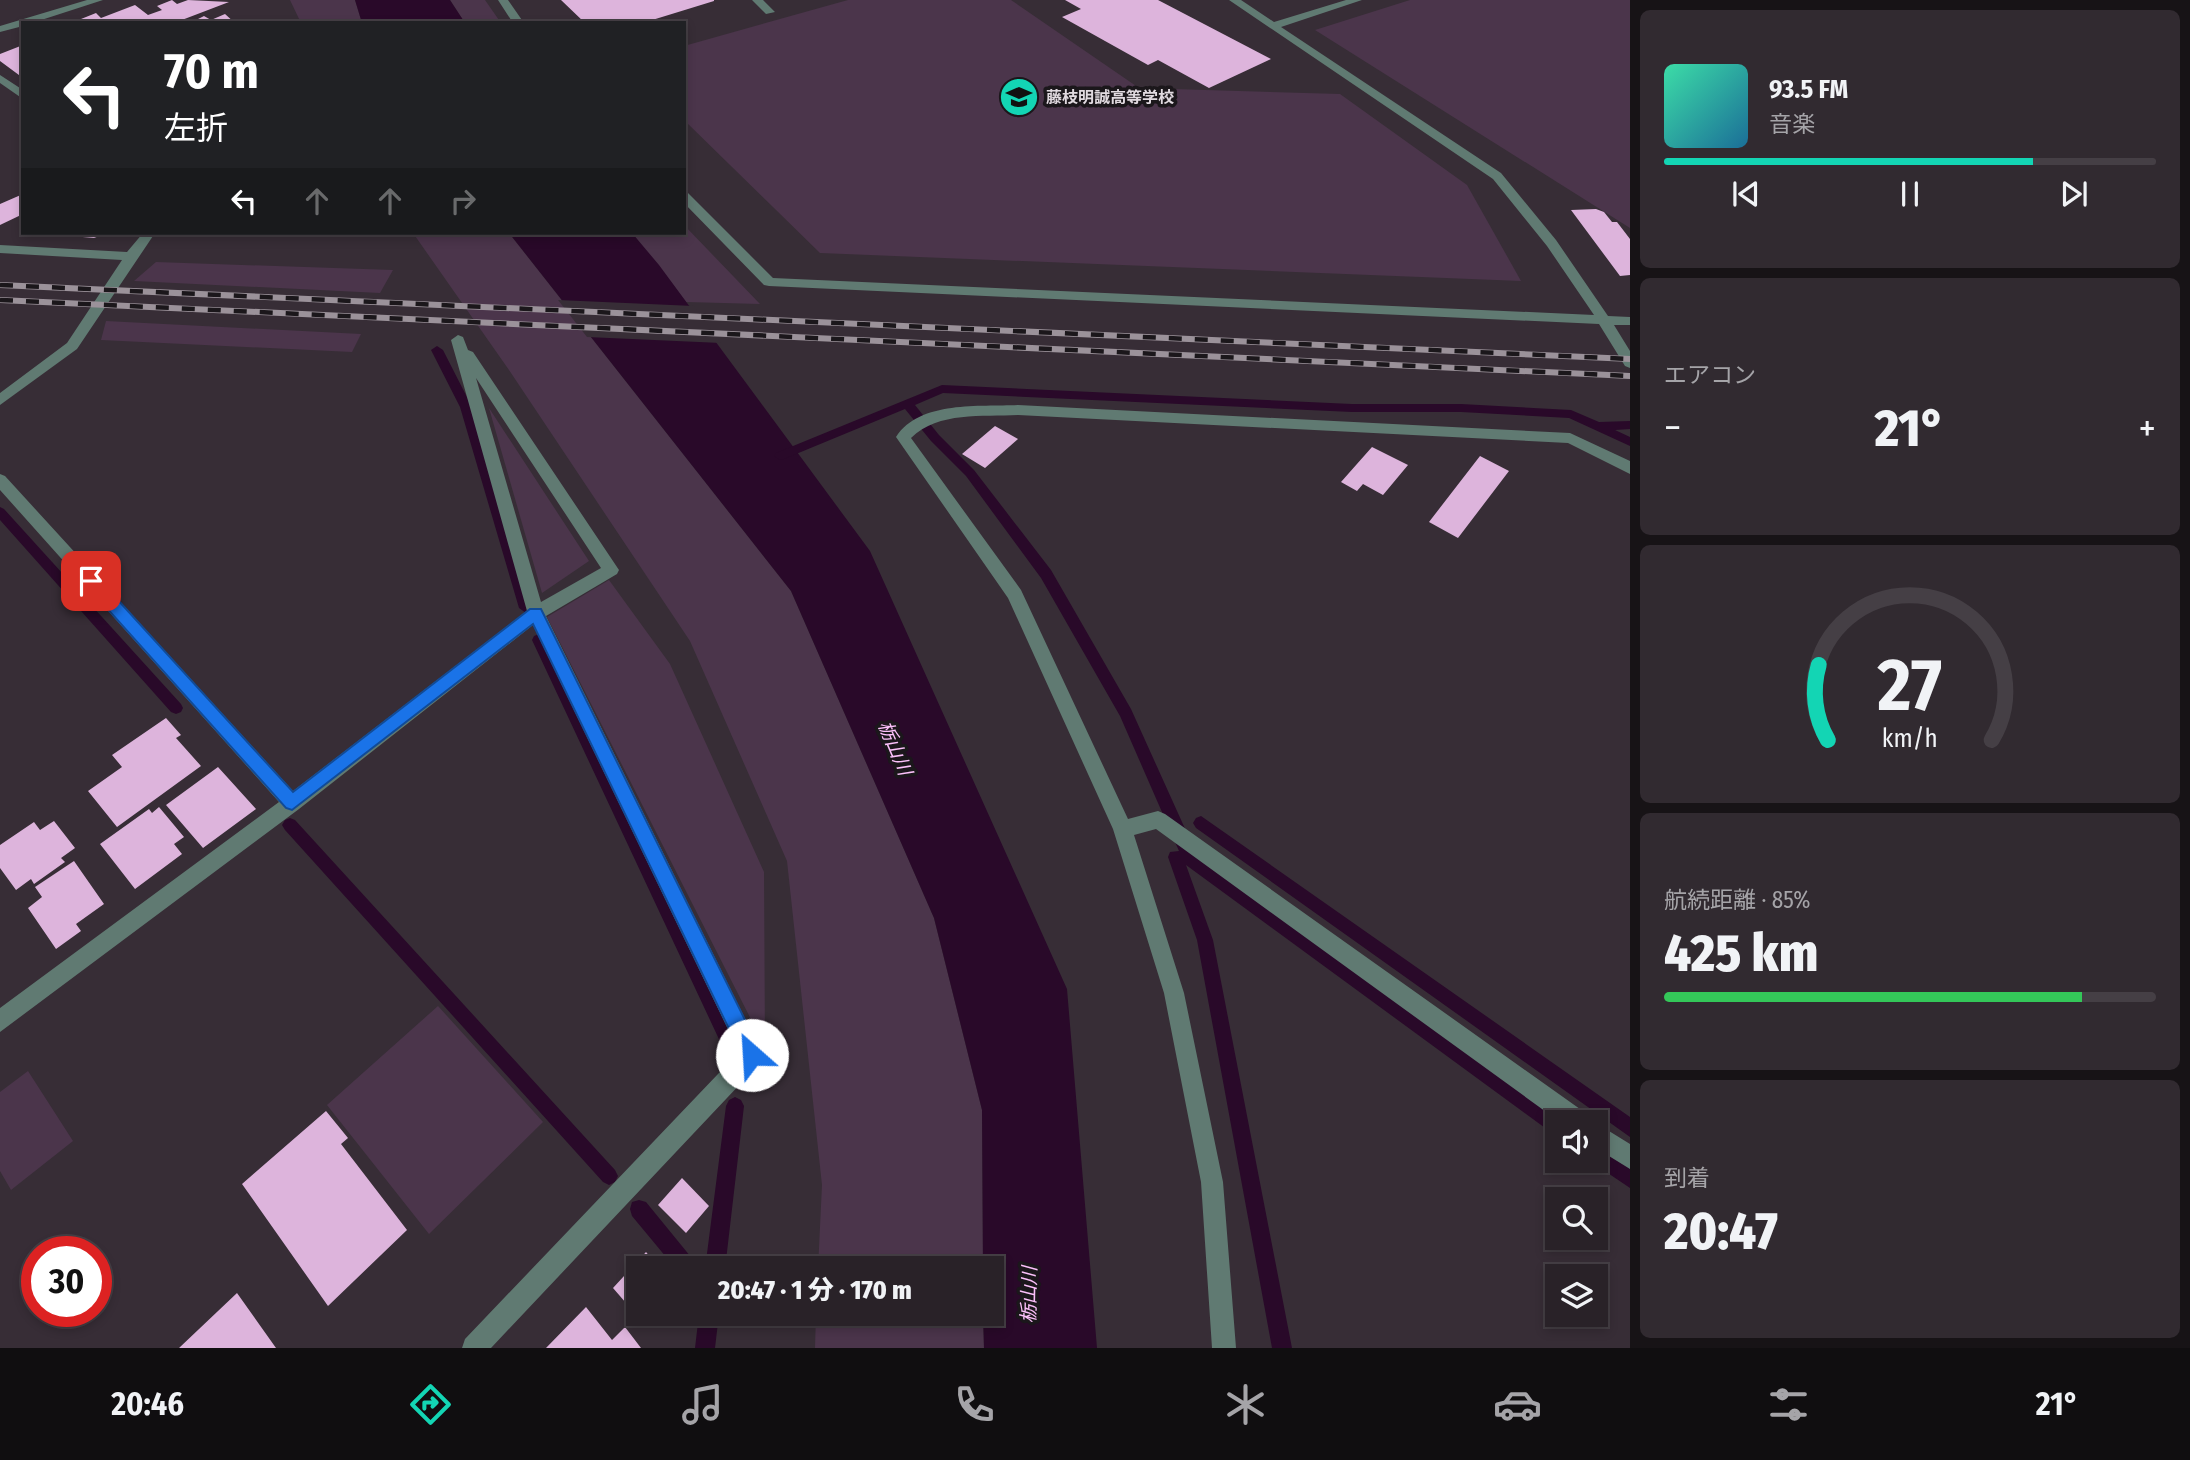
<!DOCTYPE html>
<html lang="ja">
<head>
<meta charset="utf-8">
<style>
	:root { --surface:#292228; --page:#312a30; --text:#f1f3f6; --muted:#a5a4a8; --line:#453f45; --accent:#13d5b4 }
	body { margin:0; font-family:"Fira Sans Condensed","Noto Sans JP",sans-serif; background:var(--page); color:var(--text); height:100vh; display:flex; flex-direction:column; font-size:26px; white-space:nowrap }
	* { box-sizing:border-box; margin:0 }
	p { font-size:23px; color:var(--muted) }
	.icon { flex:none; width:38px; height:38px; fill:none; stroke:currentColor; stroke-width:2; stroke-linecap:round; stroke-linejoin:round }
	.map { position:relative; flex:1; overflow:hidden }
	.details { display:flex; flex-direction:column; gap:10px; padding:10px; background:#171316; width:560px }
	.details>* { flex:none }
	.banner { position:absolute; left:21px; top:21px; width:665px; height:214px; border-radius:0px; box-shadow:0 4px 10px #0003,0 0 0 2px var(--line); background:#202124; color:#fff; overflow:hidden }
	.tools { position:absolute; left:1545px; top:1110px; display:grid; gap:14px }
	.tools a { display:grid; place-items:center; width:63px; height:63px; border-radius:0px; background:var(--surface); box-shadow:0 4px 10px #0003,0 0 0 2px var(--line); font-size:35px }
	.speed { position:absolute; left:21px; top:1236px; display:flex; gap:14px; font-size:35px; font-weight:700; text-align:center }
	.speed>* { display:grid; place-content:center; width:91px; height:91px; border-radius:50%; background:var(--surface); box-shadow:0 4px 10px #0003,0 0 0 2px var(--line); line-height:1 }
	.speed .limit { border:10px solid #d22; background:#fff; color:#111 }
	.pin { position:absolute; display:grid; place-items:center; width:60px; height:60px; color:#fff; margin:-30px; border-radius:14px; box-shadow:0 4px 10px #0006 }
	.me { position:absolute; width:77px; margin:-38px; rotate:334deg; stroke-linejoin:round; filter:drop-shadow(0 0 5px #0008) }
	.turn { display:flex; align-items:center; gap:24px; height:147px; padding:0 28px; font-size:32px }
	.turn .icon { width:91px; height:91px; stroke-width:2.5 }
	.turn b { display:block; font-size:49px; line-height:60px }
	.lanes { display:flex; align-items:center; height:66px; padding:0 28px; background:#0003; justify-content:center; gap:35px; direction:ltr }
	.lanes .off { opacity:.35 }
	.big { font-size:52px; font-weight:800; line-height:1.1 }
	.details .widget { flex:1; display:flex; flex-direction:column; justify-content:center; gap:10px; min-width:0; padding:0 24px; border-radius:10px; background:var(--page) }
	.details .dial { align-items:center; gap:0 }
	.dial svg { height:182px; overflow:visible; fill:none; stroke:var(--line); stroke-width:7; stroke-linecap:round; text-anchor:middle }
	.dial text { fill:var(--text); stroke:none }
	.song { display:flex; align-items:center; gap:21px }
	.cover { width:84px; height:84px; border-radius:10px; background:linear-gradient(135deg,hsl(160 70% 55%),hsl(200 70% 35%)) }
	.played { height:7px; border-radius:4px; background:linear-gradient(90deg,var(--accent) 75%,var(--line) 75%) }
	.keys { display:flex; justify-content:space-around; direction:ltr }
	.heat { display:flex; justify-content:space-between; align-items:center; font-size:38px; direction:ltr }
	.charge { height:10px; border-radius:5px; background:linear-gradient(90deg,#34c759 85%,var(--line) 0) }
	.trip { position:absolute; left:626px; top:1256px; width:378px; height:70px; border-radius:0px; background:var(--surface); box-shadow:0 4px 10px #0003,0 0 0 2px var(--line); font-weight:800; line-height:70px; text-align:center }
	.tab-bar { display:flex; height:112px; justify-content:space-around; align-items:center; background:#100e10; color:var(--muted) }
	.tab-bar .icon { width:49px; height:49px }
	.tab-bar .active { color:var(--accent) }
	.tab-bar b { font-size:32px; color:var(--text) }
	main { display:flex; flex:1; min-height:0 }
	.map>svg:first-child { display:block }
	.green { fill:#4b354b }
	.water { fill:#290929 }
	.pier { fill:#372d36 }
	.lines { fill:none; stroke-linecap:round; stroke-linejoin:round }
	.stream { fill:#290929; fill-rule:evenodd }
	.building { fill:#ddb4dc }
	.minor { fill:#607a72; fill-rule:evenodd }
	.rail-casing { stroke:#9b929a; stroke-width:6 }
	.rail { stroke:#1b171b; stroke-width:4.5; stroke-dasharray:13; stroke-linecap:butt }
	.route { fill:#1a73e8; stroke:#114b97; stroke-width:2 }
	.labels { text-anchor:middle; dominant-baseline:central; stroke-width:7; stroke-linejoin:round; paint-order:stroke }
	.far-poi-label { font-size:16px; font-weight:bold; fill:#e1dae0; stroke:#1b171b; text-anchor:start }
	.water-label { font-size:19px; font-style:italic; fill:#fcc1fb; stroke:#1b171b }
</style>
</head>
<body>
<main>
<div class="map">
<svg width="1630" height="1348" viewBox="0 0 1630 1348">
	<rect width="100%" height="100%" fill="#372d36"/>
	<path class="green" d="M290,0H355L362,23H301Z
		M450,0H485L501,23H465Z
		M848,0H1011L1139,88L1340,94L1467,185L1521,281L820,253L684,120V46Z
		M1410,0H1630V228L1315,30Z
		M684,225L760,304L686,302L632,233H684Z
		M413,233H509L791,591L934,918L982,1110L983,1269H818L822,1185L787,861L690,641L509,370Z
		M156,262L393,270L380,293L134,281Z
		M106,321L361,334L352,352L101,340Z
		M489,408L589,561L542,593Z
		M609,580L670,664L764,872L765,1047L547,617Z
		M438,1006L543,1122L429,1234L327,1105Z
		M28,1071L73,1141L11,1190L0,1171V1092Z
		M816,1314H983L984,1348H815Z"/>
	<path class="water" d="M355,0H450L465,23H362Z
		M509,233H632L659,265L870,551L1067,989L1097,1348H984L983,1314H992V1269H983L982,1110L934,918L791,591Z"/>
	<path class="pier" d="M558,300L694,306L721,343L587,337Z"/>
	<g class="lines">
		<path class="stream" d="M437,346L443,350L472,407L533,608L531,612L526,613L519,608L460,407L431,350Z
			M942,385L1352,404H1461L1571,410L1599,422L1630,421V429L1615,430L1630,437V446L1569,418L1461,412H1352L943,393L915,405L939,435L974,470L1051,570L1131,709L1196,853L1565,1122H1558V1136L1552,1133L1186,865L1213,940L1292,1348H1272L1197,940L1168,857L1170,852L1179,851L1120,716L1041,578L966,476L931,441L905,409L784,459L780,460L774,456L776,453Z
			M0,507L4,509L181,704L183,708L181,712L176,714L171,712L0,520Z
			M539,634L544,636L546,640L737,1040L740,1046L737,1052L731,1055L725,1052L532,640L534,636Z
			M1201,816L1630,1117V1137L1196,828L1193,823L1196,818Z
			M290,818L295,820L615,1170L618,1176L615,1182L609,1185L603,1182L285,830L282,825L285,820Z
			M735,1097L741,1100L744,1106L725,1269H705L726,1106L729,1100Z
			M1596,1146L1630,1168V1188L1590,1161L1596,1160Z
			M639,1200L646,1202L695,1262L697,1269H676L632,1216L630,1209L632,1202Z
			M699,1314H719L715,1348H695Z"/>
	</g>
	<path class="building" d="M172,0L177,4L188,0L229,2L174,23H71L96,13L101,18L135,5L148,15L162,10L157,6Z
		M561,0H714V1L649,21L651,23H585Z
		M1065,0H1158L1271,59L1209,88L1158,60L1148,65L1062,17L1081,9Z
		M225,14L235,23H190L204,16L211,20Z
		M23,45V78L0,61V54Z
		M23,194V214L0,225V204Z
		M1596,209L1604,212L1612,222H1617L1630,239V275L1620,276L1571,210Z
		M64,233H107L94,238L60,235Z
		M995,426L1018,439L985,468L962,454Z
		M1372,447L1408,465L1383,495L1363,484L1357,491L1341,482Z
		M1480,456L1509,471L1458,538L1429,522Z
		M166,718L181,735L176,738L201,766L117,827L88,791L122,767L112,755Z
		M218,767L256,809L203,848L166,805Z
		M159,807L184,837L174,844L182,854L135,889L100,844L149,809L152,813Z
		M54,821L75,848L61,858L65,862L34,884L31,879L16,890L0,868V845L34,822L40,830Z
		M74,861L104,904L76,924L81,931L56,949L28,908L42,897L35,887Z
		M326,1111L348,1138L341,1144L407,1230L328,1306L242,1184Z
		M682,1178L709,1206L686,1233L658,1205Z
		M646,1252L660,1269H639V1314H655L645,1325L613,1288Z
		M237,1293L276,1348H179Z
		M586,1307L612,1340L625,1327L641,1348H546Z"/>
	<g class="lines">
		<path class="minor" d="M87,0H103L32,23H23V26L0,32V26Z
			M498,0H508L524,23H513Z
			M752,0H763L775,12L766,14Z
			M1229,0H1241L1274,22L1346,0H1362L1281,27L1501,173L1556,240L1608,316L1630,317V325H1614L1630,351V368L1625,366L1599,324L769,286L764,285L684,203V192L688,193L773,278L1594,315L1547,246L1493,179Z
			M0,75L23,90V99L0,83Z
			M143,233H155L77,349L0,405V393L67,343L122,260L0,253V245L127,252Z
			M458,335L463,337L468,350L473,352L619,570L617,574L546,616L763,1055L760,1063L491,1348H462L465,1339L739,1052L533,625L299,809L0,1032V1008L279,802L0,490V474L5,476L293,791L527,611L451,340ZM476,378L601,568L541,602Z
			M1018,405L1570,433L1630,461V474L1568,443L1018,415C982,417 939,411 911,438L1021,590L1128,819L1158,811L1165,814L1587,1114L1590,1122H1560L1156,829L1134,835L1184,993L1223,1182L1236,1348H1212L1201,1182L1164,993L1113,829L1008,598L896,437C920,400 980,407 1018,405Z
			M1596,1123L1630,1144V1169L1596,1148Z"/>
		<g class="rail-casing">
			<path id="rail" d="M0,285L1630,359
				M0,300L1630,376"/>
		</g>
		<use href="#rail" class="rail"/>
	</g>
	<path class="route" d="M91,575L96,576L293,792L530,609H541L759,1048L762,1055L759,1062L752,1065L745,1062L533,624L292,810L286,808L86,585L84,581L86,576Z"/>
	<defs>
		<g id="school-disc" transform="scale(2.0125)"><circle r="9.5" fill="#13d5b4" stroke="#1b171b"/><path d="M0-5L7-2L0 1L-7-2ZM-4 1L0 2.5L4 1V4Q0 6-4 4Z" fill="#111"/></g>
	</defs>
	<g fill-rule="evenodd">
		<use href="#school-disc" x="1019" y="97"/>
	</g>
	<g class="labels">
		<g class="far-poi-label">
			<text x="1046" y="97">藤枝明誠高等学校</text>
		</g>
		<g class="water-label">
			<text transform="translate(895 748) rotate(67)">栃山川</text>
			<text transform="translate(1029 1295) rotate(-89)">栃山川</text>
		</g>
	</g>
</svg>
<div class="tools">
<a><svg class="icon" aria-label="sound" viewBox="0 0 24 24"><path d="M4 9h4l5-4v14l-5-4H4zM17 9q2 3 0 6"/></svg></a>
<a><svg class="icon" aria-label="search" viewBox="0 0 24 24"><circle cx="10" cy="10" r="6"/><path d="M15 15l6 6"/></svg></a>
<a><svg class="icon" aria-label="layers" viewBox="0 0 24 24"><path d="M12 4l9 5-9 5-9-5zM3 14l9 5 9-5"/></svg></a>
</div>
<div class="speed"><div class="limit">30</div></div>
<div class="pin" style="left:91px;top:581px;background:#d93025"><svg class="icon" aria-label="arrive" viewBox="0 0 24 24"><path d="M6 21V4h12l-3 4 3 4H6"/></svg></div>
<svg class="me" style="left:752px;top:1055px" viewBox="-20 -20 40 40"><circle r="19" fill="#fff"/><path d="M0-13L10 11 0 6-10 11z" fill="#1a73e8"/></svg>
<div class="trip">20:47 · 1 分 · 170 m</div>
<div class="banner">
<div class="turn"><svg class="icon" aria-label="left" viewBox="0 0 24 24"><path d="M17 20v-9H6M10 6l-5 5 5 5"/></svg><div><b>70 m</b>左折</div></div>
<div class="lanes"><svg class="icon" aria-label="left" viewBox="0 0 24 24"><path d="M17 20v-9H6M10 6l-5 5 5 5"/></svg><svg class="icon off" aria-label="ahead" viewBox="0 0 24 24"><path d="M12 20V5M6 11l6-6 6 6"/></svg><svg class="icon off" aria-label="ahead" viewBox="0 0 24 24"><path d="M12 20V5M6 11l6-6 6 6"/></svg><svg class="icon off" aria-label="right" viewBox="0 0 24 24"><path d="M7 20v-9h11M14 6l5 5-5 5"/></svg></div>
</div>
</div>
<section class="details">
<div class="widget">
<div class="song"><i class="cover"></i><div><b>93.5 FM</b><p>音楽</p></div></div>
<div class="played"></div>
<div class="keys"><svg class="icon" aria-label="previous" viewBox="0 0 24 24"><path d="M18 5L8 12l10 7zM5 5v14"/></svg><svg class="icon" aria-label="pause" viewBox="0 0 24 24"><path d="M8 5v14M16 5v14"/></svg><svg class="icon" aria-label="next" viewBox="0 0 24 24"><path d="M6 5l10 7-10 7zM19 5v14"/></svg></div>
</div>
<div class="widget"><p>エアコン</p>
<div class="heat"><a>−</a><b class="big">21°</b><a>+</a></div>
</div>
<div class="widget dial"><svg viewBox="0 0 100 80">
<path d="M14 69A42 42 0 1 1 86 69"/>
<path d="M14 69A42 42 0 0 1 10 36" stroke="#13d5b4"/>
<text x="50" y="56" font-size="32" font-weight="700">27</text>
<text x="50" y="72" font-size="11">km/h</text>
</svg></div>
<div class="widget"><p>航続距離 · 85%</p><b class="big">425 km</b><div class="charge"></div></div>
<div class="widget"><p>到着</p><b class="big">20:47</b></div>
</section>
</main>
<nav class="tab-bar">
<b>20:46</b>
<svg class="icon active" aria-label="directions" viewBox="0 0 24 24"><path d="M12 3l9 9-9 9-9-9zM9 14v-3h6M13 9l2 2-2 2"/></svg>
<svg class="icon" aria-label="music" viewBox="0 0 24 24"><path d="M9 18V5l10-2v13"/><circle cx="6" cy="18" r="3"/><circle cx="16" cy="16" r="3"/></svg>
<svg class="icon" aria-label="phone" viewBox="0 0 24 24"><path d="M5 4h4l2 5-3 2q2 4 5 5l2-3 5 2v4C11 20 4 13 5 4z"/></svg>
<svg class="icon" aria-label="climate" viewBox="0 0 24 24"><path d="M12 3v18M4 7l16 10M4 17L20 7"/></svg>
<svg class="icon" aria-label="car" viewBox="0 0 24 24"><path d="M5 17H2v-5l4-1 3-4h7l3 4 3 1v5h-3M9 17h6M6 11h13"/><circle cx="7" cy="17" r="2"/><circle cx="17" cy="17" r="2"/></svg>
<svg class="icon" aria-label="filters" viewBox="0 0 24 24"><path d="M4 7h16M4 17h16"/><circle cx="9" cy="7" r="2"/><circle cx="15" cy="17" r="2"/></svg>
<b>21°</b>
</nav>
</body>
</html>
